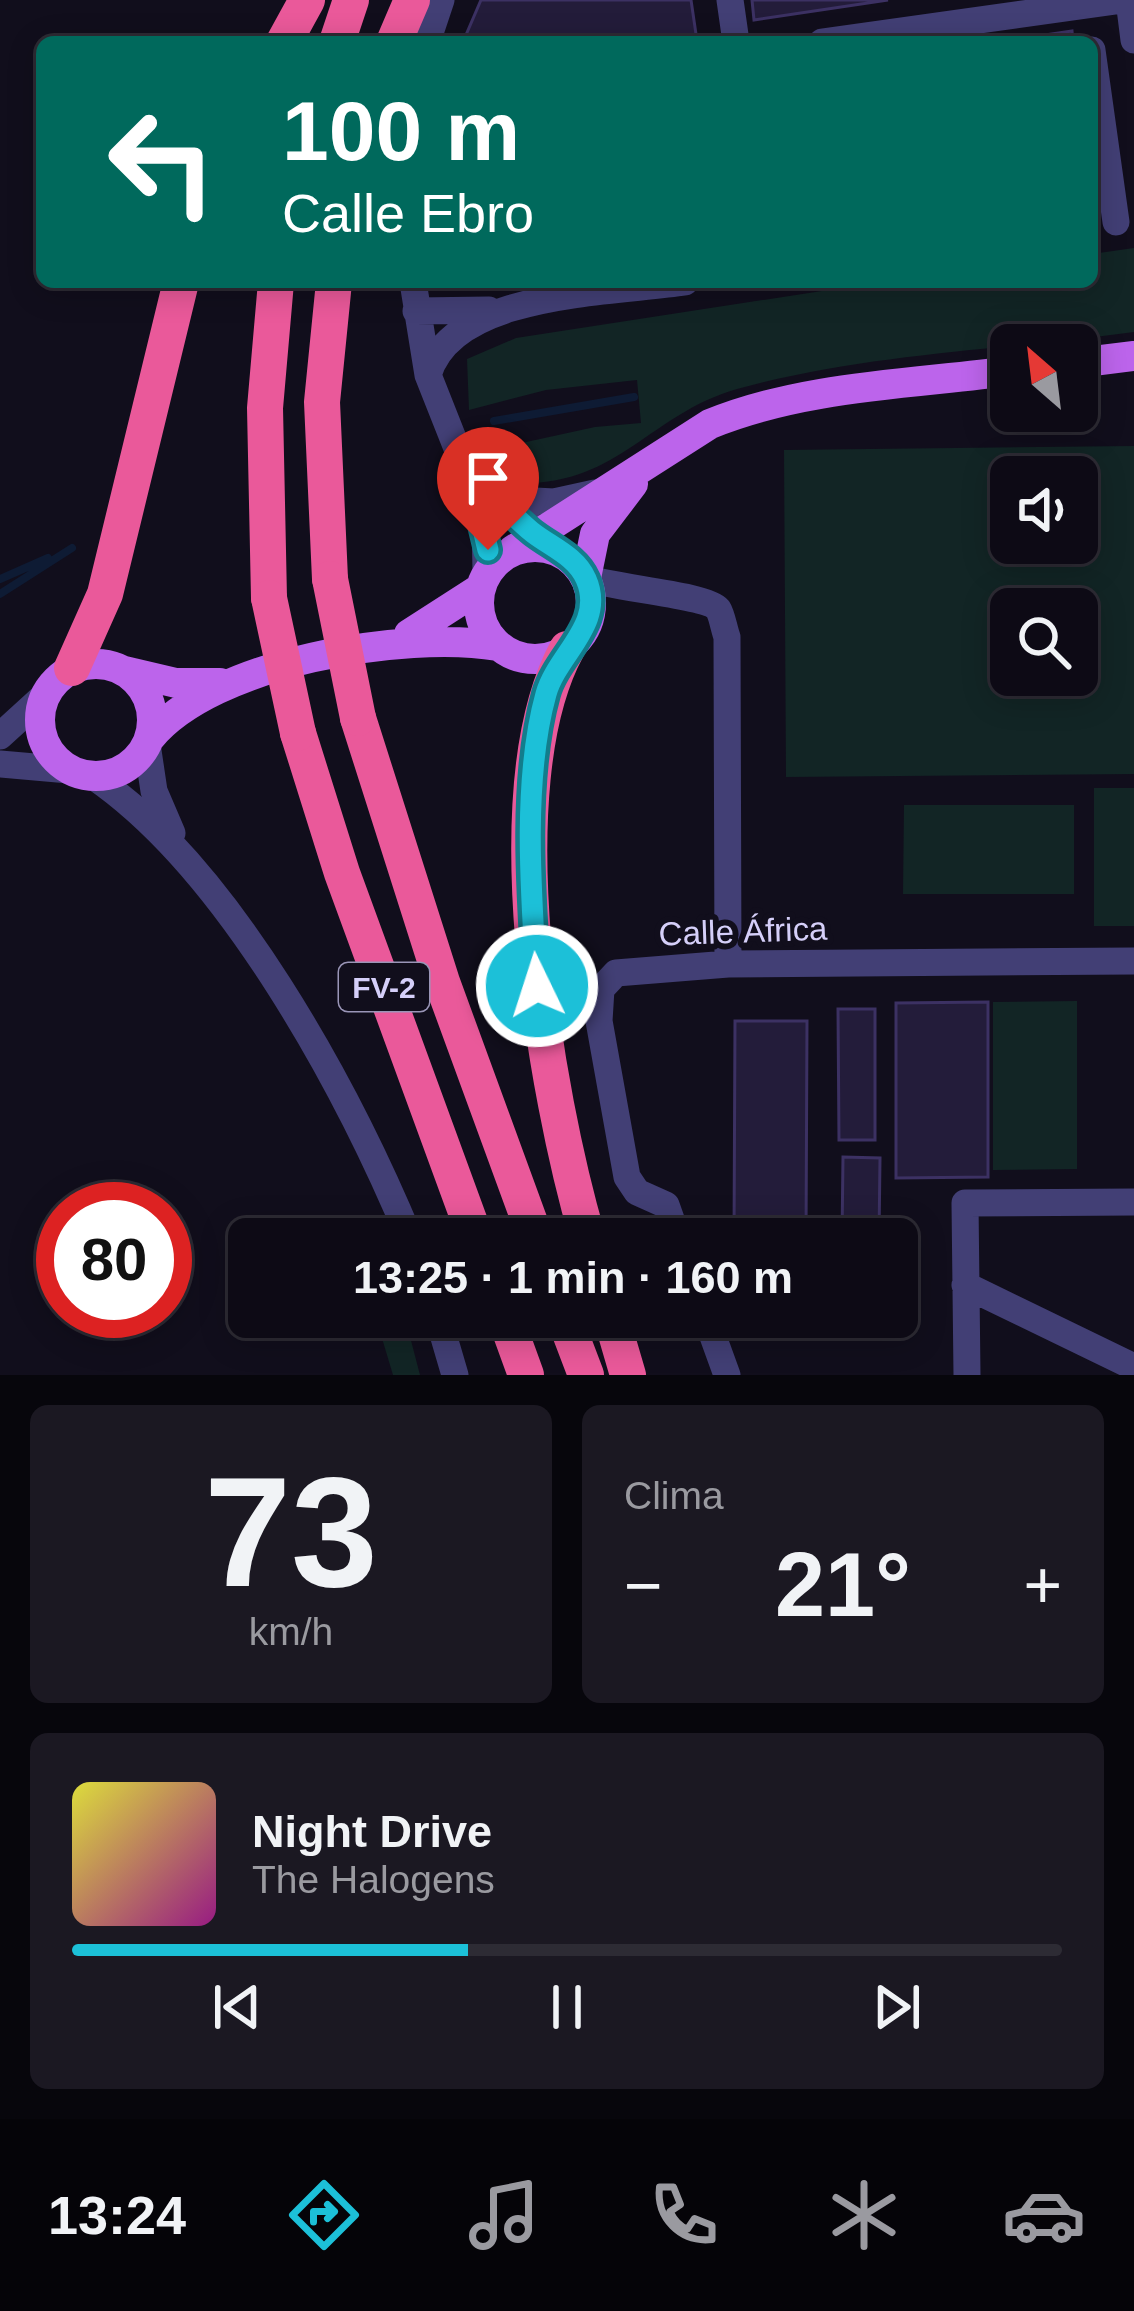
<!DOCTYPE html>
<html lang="es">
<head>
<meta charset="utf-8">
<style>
	:root { --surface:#0d0a15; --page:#1b1822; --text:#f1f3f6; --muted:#9a9aa0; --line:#2d2b34; --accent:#1cc0d8 }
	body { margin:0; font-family:Arial,sans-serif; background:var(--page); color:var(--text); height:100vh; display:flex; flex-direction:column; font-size:45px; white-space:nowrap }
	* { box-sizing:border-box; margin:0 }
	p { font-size:39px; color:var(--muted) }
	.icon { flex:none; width:66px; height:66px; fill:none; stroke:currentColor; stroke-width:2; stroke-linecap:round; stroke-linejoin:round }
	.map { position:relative; height:1375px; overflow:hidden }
	.sheet { display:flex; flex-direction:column; gap:30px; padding:30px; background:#07060c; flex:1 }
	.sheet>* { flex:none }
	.hud { position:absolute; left:36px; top:36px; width:1062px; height:252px; border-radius:18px; box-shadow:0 6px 30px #0003,0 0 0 3px var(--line); background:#00695c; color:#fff; overflow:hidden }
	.needle { width:78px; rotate:332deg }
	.buttons { position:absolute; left:990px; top:324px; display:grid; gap:24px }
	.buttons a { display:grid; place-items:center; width:108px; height:108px; border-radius:18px; background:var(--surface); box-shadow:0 6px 30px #0003,0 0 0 3px var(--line); font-size:60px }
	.speed { position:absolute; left:36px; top:1182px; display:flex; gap:24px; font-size:60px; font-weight:700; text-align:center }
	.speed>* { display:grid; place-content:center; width:156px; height:156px; border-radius:50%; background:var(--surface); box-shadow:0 6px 30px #0003,0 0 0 3px var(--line); line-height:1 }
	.speed .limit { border:18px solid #d22; background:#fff; color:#111 }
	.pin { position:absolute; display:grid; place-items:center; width:102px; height:102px; color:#fff; margin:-123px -51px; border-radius:50% 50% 50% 0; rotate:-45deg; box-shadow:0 0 12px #0007 }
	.pin .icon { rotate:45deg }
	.me { position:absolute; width:132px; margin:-66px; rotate:356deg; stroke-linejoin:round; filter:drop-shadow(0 0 9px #0008) }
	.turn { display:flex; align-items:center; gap:42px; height:252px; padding:0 48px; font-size:54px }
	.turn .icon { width:156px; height:156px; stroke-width:2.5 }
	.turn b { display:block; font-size:84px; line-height:102px }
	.big { font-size:90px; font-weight:700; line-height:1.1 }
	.sheet .tile { flex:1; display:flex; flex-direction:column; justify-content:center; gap:18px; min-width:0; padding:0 42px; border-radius:18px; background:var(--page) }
	.sheet .dial { align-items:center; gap:0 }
	.dial b { font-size:156px; line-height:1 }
	.song { display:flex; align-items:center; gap:36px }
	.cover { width:144px; height:144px; border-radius:18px; background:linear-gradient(135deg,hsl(60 70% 55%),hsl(310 70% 35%)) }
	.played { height:12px; border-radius:6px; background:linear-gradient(90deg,var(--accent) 40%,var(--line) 40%) }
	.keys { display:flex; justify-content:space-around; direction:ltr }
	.heat { display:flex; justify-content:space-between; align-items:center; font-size:66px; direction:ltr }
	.sheet .tiles { flex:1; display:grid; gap:30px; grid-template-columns:1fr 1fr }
	.tile:last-child { grid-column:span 2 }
	.trip { position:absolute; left:228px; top:1218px; width:690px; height:120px; border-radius:18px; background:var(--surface); box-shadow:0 6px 30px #0003,0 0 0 3px var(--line); font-weight:700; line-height:120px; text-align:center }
	.menu { display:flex; height:192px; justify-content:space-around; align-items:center; background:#050408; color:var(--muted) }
	.menu .icon { width:84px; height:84px }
	.menu .current { color:var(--accent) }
	.menu b { font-size:54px; color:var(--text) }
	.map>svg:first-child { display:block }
	.green { fill:#122525; fill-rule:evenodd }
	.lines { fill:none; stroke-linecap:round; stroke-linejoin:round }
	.stream { stroke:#0e1b34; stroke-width:8 }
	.building { fill:#231c3a; stroke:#3c3163; stroke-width:3 }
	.minor { stroke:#423f75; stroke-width:27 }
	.major { stroke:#bc64eb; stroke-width:30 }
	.highway { stroke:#ea599a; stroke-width:36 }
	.highway-bridge { stroke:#ea599a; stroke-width:36 }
	.route-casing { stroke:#127d8c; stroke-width:30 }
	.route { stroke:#1cc0d8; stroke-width:21 }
	.labels { text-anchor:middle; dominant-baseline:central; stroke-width:12; stroke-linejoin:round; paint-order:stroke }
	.shield { fill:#110e1c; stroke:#9a95b7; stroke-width:3 }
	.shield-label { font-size:30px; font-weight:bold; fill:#d5cff9 }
	.street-label { font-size:33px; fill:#d5cff9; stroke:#110e1c }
</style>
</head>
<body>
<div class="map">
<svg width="1134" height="1375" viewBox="0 0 1134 1375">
	<rect width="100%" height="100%" fill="#110e1c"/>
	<path class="green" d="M1134,248V332C1004,350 867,353 737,389C647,415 619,487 514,483L490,450L595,427L641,423L637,380L546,390L469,410L467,359L516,338L880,282H1092V254Z
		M1134,446V774L786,777L784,450ZM1077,477V543H1011V477ZM1077,609V675H1011V609Z
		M1094,788H1134V926H1094Z
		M904,805H1074V894H903Z
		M1077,1001V1169L993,1170V1002Z
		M408,1329L420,1375H393L381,1335Z"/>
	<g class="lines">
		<path class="stream" d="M494,421L634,397
			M0,579L48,558
			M0,594L72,548"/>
	</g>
	<path class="building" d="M481,0H691L697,41L463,42Z
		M752,0H888L754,20Z
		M1072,31L1073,42H997Z
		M988,1002V1177L896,1178V1003Z
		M838,1009H875V1140H839Z
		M735,1021H807L806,1239H734Z
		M843,1157L880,1158L879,1239H842Z
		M841,1317H878L877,1330L841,1329Z"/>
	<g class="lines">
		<path class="minor" d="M730,0L736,42
			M1129,0L1134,40
			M427,42L441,0
			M822,42L1123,0
			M1092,50L1116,222
			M413,282L428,375L485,519L486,572
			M416,311L489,310
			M428,375C452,291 613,293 685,282
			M475,474L560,552
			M498,499L554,502L595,493
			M586,578C613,588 707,595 718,609C722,615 724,629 727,637L728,964
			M0,736L45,695
			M147,744L154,791L172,833
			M0,764L69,770
			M93,776C229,869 347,1088 410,1239
			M678,1239L666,1205L637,1192L627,1177L599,1021L601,989L616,973L728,964L1134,961
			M965,1285L1134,1367
			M438,1317L455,1375
			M706,1317L727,1375
			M967,1375L965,1203L1134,1202"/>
		<path class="major" d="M1077,363L1134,356
			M479 603a56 56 0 1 1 112 0a56 56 0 1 1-112 0Z
			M513,550L710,424C803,386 911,384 1011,371
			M586,578L595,534L633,484
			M409,634L479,589
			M40 720a56 56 0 1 1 112 0a56 56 0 1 1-112 0Z
			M125,671L176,683H220
			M150,738C212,662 405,630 498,646"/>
		<path class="highway" d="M284,42L307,0
			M337,42L351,0
			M394,42L412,0
			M330,579L322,402L334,282
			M269,598L265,408L276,282
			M567,649C492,787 545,1092 588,1239
			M72,668L105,594L181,282
			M358,718L442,982L536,1239
			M298,733L342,873L476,1239
			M505,1317L526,1375
			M564,1317L586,1375
			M611,1317L628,1375"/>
		<path class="highway-bridge" d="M330,579L358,718
			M269,598L298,733"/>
	</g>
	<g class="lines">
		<g class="route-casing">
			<path id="route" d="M488,550L468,467C488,489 509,513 532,532C551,547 576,556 586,579C606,624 557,654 546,694C522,780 531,896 537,986"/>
		</g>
		<use href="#route" class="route"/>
	</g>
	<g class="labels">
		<rect class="shield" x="339" y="963" width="90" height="48" rx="9"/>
		<g class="shield-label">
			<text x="384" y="987">FV-2</text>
		</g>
		<g class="street-label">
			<text transform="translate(743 931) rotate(-2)">Calle África</text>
		</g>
	</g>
</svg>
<div class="buttons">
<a><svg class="needle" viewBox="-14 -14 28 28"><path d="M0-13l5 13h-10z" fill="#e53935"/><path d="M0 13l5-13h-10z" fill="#9a9aa0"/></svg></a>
<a><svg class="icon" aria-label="sound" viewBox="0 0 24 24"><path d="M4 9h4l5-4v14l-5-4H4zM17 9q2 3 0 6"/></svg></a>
<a><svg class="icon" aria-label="search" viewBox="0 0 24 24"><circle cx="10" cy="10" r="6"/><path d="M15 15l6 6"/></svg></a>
</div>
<div class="speed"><div class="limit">80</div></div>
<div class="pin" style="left:488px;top:550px;background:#d93025"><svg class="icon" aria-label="arrive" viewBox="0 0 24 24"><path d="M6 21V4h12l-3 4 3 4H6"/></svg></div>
<svg class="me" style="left:537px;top:986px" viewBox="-20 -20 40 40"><circle r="17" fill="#1cc0d8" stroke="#fff" stroke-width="3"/><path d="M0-11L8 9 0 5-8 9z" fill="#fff"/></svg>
<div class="trip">13:25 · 1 min · 160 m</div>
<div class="hud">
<div class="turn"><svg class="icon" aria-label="left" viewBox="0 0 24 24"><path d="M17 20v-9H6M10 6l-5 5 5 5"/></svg><div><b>100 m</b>Calle Ebro</div></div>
</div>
</div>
<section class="sheet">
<div class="tiles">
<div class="tile dial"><b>73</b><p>km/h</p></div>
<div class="tile"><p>Clima</p>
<div class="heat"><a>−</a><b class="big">21°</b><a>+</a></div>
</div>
<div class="tile">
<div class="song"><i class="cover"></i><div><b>Night Drive</b><p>The Halogens</p></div></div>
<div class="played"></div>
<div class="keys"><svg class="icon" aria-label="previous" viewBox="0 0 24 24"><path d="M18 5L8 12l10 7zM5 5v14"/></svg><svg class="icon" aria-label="pause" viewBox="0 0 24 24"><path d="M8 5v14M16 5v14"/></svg><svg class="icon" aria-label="next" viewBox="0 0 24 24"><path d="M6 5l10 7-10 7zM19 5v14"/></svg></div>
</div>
</div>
</section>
<nav class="menu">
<b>13:24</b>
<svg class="icon current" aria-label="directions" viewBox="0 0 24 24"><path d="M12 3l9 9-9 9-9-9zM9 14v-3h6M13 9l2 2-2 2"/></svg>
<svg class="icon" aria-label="music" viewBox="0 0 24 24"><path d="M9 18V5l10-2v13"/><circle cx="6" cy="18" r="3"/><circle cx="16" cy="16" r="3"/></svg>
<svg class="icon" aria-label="phone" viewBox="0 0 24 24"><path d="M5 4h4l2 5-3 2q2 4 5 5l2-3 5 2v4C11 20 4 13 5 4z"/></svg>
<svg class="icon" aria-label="climate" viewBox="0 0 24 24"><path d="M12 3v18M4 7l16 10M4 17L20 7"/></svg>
<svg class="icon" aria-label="car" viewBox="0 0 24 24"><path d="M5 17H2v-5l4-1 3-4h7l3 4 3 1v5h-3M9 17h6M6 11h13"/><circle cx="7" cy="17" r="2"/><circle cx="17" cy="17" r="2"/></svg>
</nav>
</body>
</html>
